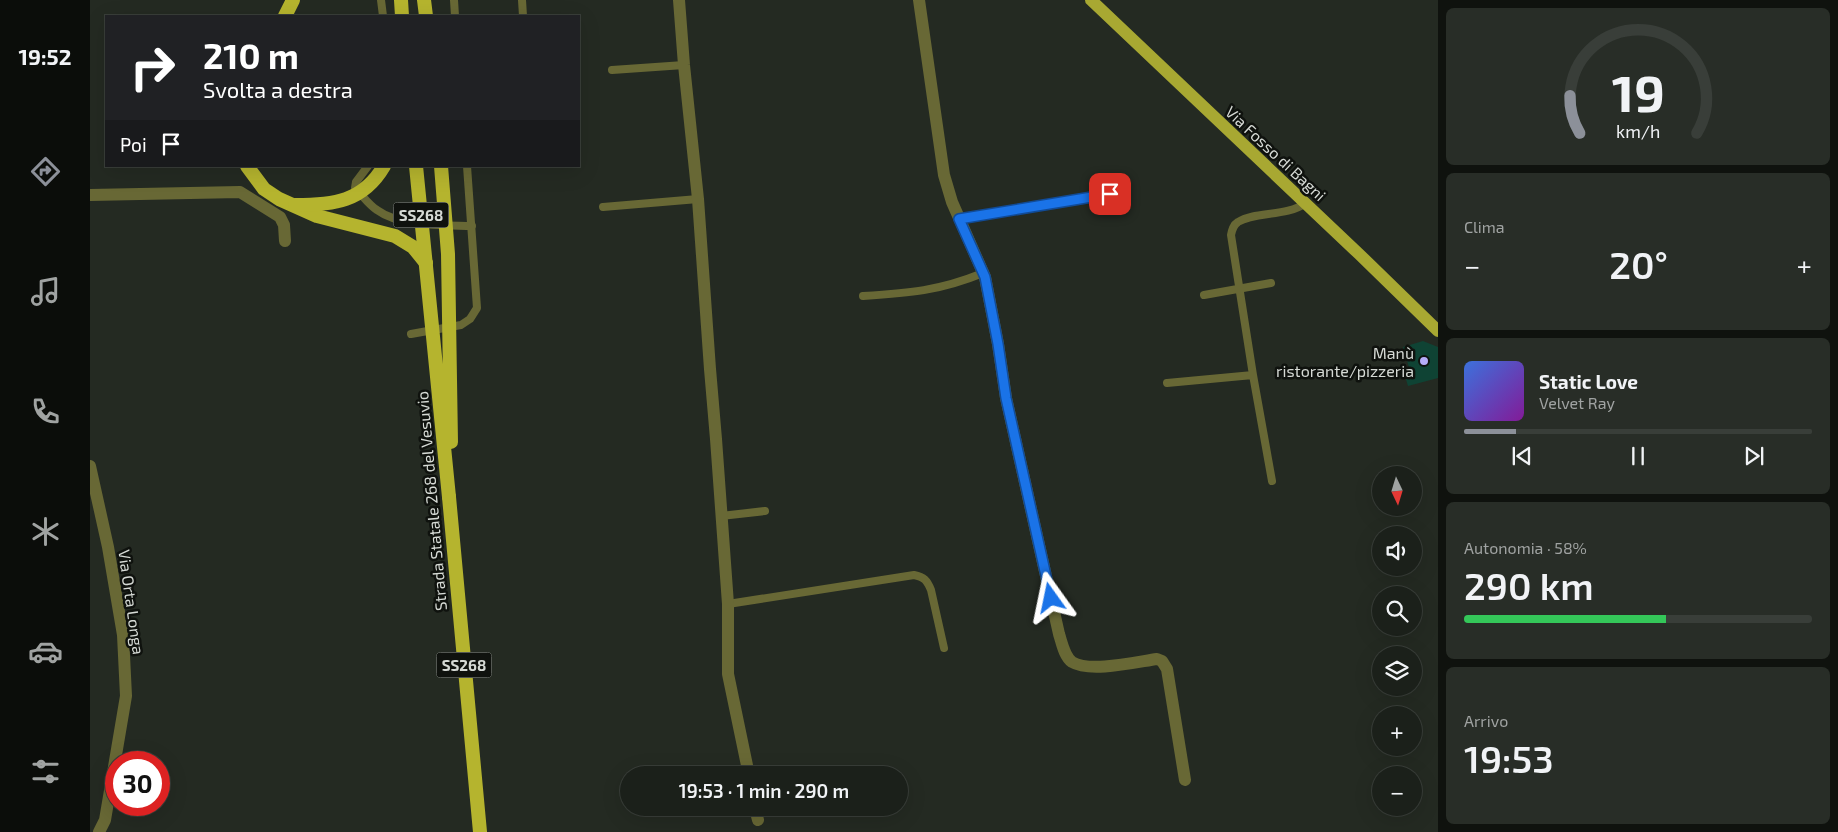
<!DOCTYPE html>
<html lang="it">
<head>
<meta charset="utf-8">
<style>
	:root { --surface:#1b201a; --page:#282d27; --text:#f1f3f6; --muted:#a0a3a2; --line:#393e39; --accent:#8c9099 }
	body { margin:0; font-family:"Exo 2",sans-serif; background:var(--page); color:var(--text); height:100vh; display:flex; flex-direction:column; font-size:19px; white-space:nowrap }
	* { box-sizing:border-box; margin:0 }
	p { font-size:16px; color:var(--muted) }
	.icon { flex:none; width:28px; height:28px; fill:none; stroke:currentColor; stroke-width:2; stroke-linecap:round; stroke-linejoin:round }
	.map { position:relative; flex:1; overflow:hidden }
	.side { display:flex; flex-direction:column; gap:8px; padding:8px; background:#0f120e; width:400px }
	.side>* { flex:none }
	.hud { position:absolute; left:15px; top:15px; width:475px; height:152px; border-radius:0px; box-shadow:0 5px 20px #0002,0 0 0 1px var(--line); background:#202124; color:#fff; overflow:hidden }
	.needle { width:32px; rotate:176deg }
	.tools { position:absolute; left:1282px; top:466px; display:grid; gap:10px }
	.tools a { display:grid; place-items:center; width:50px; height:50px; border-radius:50%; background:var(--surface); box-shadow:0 5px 20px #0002,0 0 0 1px var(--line); font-size:25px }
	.speed { position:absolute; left:15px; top:751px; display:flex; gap:10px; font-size:25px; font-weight:700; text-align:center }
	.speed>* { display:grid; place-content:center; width:65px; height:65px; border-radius:50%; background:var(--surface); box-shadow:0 5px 20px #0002,0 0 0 1px var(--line); line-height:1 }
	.speed .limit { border:8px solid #d22; background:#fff; color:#111 }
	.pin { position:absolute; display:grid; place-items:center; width:42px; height:42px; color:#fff; margin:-21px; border-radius:10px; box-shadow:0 2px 8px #0006 }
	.me { position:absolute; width:55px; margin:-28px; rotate:348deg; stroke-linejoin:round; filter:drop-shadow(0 0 4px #0008) }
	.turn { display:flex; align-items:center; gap:18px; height:105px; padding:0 15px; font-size:22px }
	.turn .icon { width:65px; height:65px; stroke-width:2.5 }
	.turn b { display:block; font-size:35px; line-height:42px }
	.then { display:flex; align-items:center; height:48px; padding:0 15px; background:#0003; gap:10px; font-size:19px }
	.big { font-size:38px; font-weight:600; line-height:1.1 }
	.side .tile { flex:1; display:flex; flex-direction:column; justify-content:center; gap:8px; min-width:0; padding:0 18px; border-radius:8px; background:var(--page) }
	.side .dial { align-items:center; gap:0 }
	.dial svg { height:130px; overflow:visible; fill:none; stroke:var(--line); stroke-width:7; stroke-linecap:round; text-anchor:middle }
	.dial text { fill:var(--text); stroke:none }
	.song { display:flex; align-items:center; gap:15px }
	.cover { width:60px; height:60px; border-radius:8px; background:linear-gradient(135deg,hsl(220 70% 55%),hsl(290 70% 35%)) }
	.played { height:5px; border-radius:2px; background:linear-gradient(90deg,var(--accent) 15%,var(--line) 15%) }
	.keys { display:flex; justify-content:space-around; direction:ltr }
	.heat { display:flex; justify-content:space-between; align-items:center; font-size:28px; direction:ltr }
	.charge { height:8px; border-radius:4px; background:linear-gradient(90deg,#34c759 58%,var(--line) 0) }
	.trip { position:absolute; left:530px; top:766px; width:288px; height:50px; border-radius:25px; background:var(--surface); box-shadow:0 5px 20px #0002,0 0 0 1px var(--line); font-weight:600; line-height:50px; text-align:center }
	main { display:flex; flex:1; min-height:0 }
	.dock { display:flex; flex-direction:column; width:90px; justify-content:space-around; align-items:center; background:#0b0d0a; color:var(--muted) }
	.dock .icon { width:35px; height:35px }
	.dock .selected { color:var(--accent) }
	.dock b { font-size:22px; color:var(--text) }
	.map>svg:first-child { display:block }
	.building { fill:#0f4334 }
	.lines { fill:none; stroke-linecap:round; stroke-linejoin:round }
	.service { stroke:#686835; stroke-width:8 }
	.minor { stroke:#686835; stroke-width:12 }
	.tertiary { stroke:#686835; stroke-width:12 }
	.primary { stroke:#a8a832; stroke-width:12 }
	.trunk { stroke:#b5b42e; stroke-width:14 }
	.trunk-bridge { stroke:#b5b42e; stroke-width:14 }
	.route-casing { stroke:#114b97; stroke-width:12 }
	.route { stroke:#1a73e8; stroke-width:9 }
	.poi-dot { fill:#b6acf8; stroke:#0f120e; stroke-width:2 }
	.labels { text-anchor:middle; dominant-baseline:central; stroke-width:5; stroke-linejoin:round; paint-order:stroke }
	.shield { fill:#0f120e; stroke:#9a9e99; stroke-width:1 }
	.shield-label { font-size:15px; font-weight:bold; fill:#d6dad5 }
	.street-label { font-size:16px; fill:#d6dad5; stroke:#0f120e }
	.poi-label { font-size:16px; fill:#d6dad5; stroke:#0f120e; text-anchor:end }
</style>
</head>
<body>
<main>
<nav class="dock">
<b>19:52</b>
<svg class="icon selected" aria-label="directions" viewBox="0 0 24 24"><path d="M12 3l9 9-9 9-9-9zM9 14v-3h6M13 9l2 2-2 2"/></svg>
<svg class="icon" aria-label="music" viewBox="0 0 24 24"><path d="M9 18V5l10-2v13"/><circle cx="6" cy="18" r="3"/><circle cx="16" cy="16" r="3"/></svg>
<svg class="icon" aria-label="phone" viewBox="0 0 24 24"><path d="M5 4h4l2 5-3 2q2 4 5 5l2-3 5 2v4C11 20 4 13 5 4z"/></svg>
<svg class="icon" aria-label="climate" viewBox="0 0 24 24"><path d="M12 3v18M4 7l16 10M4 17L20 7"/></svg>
<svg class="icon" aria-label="car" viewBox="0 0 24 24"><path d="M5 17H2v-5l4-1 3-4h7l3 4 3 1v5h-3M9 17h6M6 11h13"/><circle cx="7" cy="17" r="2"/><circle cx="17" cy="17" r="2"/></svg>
<svg class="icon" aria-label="filters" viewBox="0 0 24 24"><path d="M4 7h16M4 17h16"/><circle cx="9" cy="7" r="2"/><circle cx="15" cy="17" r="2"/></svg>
</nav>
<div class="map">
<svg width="1348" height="832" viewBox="0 0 1348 832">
	<rect width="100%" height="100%" fill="#242a22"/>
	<path class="building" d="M1333,341L1348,347V378L1318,386L1314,373L1320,371L1313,347Z"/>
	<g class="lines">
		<path class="service" d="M291,0L293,16
			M364,0L365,16
			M432,0L433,16
			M522,70L594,65
			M278,166L266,182L265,188C272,195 279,205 287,210C310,227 354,225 382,226
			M513,207L608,199
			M869,219L1020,195
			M1114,295L1181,283
			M773,296C819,293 849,291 893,273
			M321,334L371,325L380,319L387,308L377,166
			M1077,383L1163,375
			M1182,481L1163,375L1141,235C1142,230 1143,225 1148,222C1165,211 1196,217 1216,203
			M631,516L675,511
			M638,604L824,575C834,577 837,580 841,590L854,648"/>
		<path class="minor" d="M589,0L594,65L608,199L620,369L626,439L638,604V674L659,775
			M829,0L854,175L862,202L895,277L908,344L916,398L969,634C972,643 974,656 982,662C1000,673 1046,662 1067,659L1072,661L1077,669L1095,780
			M0,195L150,192L190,217L194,225L195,241
			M665,808L668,820"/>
		<path class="tertiary" d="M0,466L18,547L33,635L36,696L15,820L9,832"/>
		<path class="primary" d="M1001,0L1269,254L1348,331"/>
		<path class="trunk" d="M311,0L312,16
			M334,0L336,16
			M195,16L203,0
			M157,166L174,189L189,199L227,216L305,236L323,247L336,263
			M359,497L390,832"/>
		<path class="trunk-bridge" d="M326,166L359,497
			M351,166L358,254L361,442
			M205,205C243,205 273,202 294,166"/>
	</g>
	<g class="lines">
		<g class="route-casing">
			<path id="route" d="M961,598L916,398L908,344L895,277L869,219L1020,194"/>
		</g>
		<use href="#route" class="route"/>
	</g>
	<circle class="poi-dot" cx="1334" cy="361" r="5"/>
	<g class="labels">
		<g class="shield">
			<rect x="303.5" y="202.5" width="55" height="25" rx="4"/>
			<rect x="346.5" y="652.5" width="55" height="25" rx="4"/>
		</g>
		<g class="shield-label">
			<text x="331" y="215">SS268</text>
			<text x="374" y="665">SS268</text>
		</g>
		<g class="street-label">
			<text transform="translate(1186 153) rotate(43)">Via Fosso di Bagni</text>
			<text transform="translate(341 501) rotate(-95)">Strada Statale 268 del Vesuvio</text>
			<text transform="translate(42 602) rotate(82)">Via Orta Longa</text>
		</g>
		<g class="poi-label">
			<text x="1324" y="352">Manù<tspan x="1324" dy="18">ristorante/pizzeria</tspan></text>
		</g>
	</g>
</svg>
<div class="tools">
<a><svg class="needle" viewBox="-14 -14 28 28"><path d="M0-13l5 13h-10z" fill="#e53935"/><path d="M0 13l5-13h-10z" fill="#a0a3a2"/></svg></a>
<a><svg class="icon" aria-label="sound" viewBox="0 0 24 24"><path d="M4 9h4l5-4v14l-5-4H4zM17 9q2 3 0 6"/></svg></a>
<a><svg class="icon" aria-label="search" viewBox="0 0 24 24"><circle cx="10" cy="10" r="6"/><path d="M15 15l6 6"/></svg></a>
<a><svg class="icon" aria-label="layers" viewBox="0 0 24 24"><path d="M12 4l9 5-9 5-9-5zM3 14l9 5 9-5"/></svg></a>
<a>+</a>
<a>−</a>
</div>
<div class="speed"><div class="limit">30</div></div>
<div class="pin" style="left:1020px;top:194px;background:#d93025"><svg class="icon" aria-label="arrive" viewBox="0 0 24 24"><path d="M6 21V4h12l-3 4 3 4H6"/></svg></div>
<svg class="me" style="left:961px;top:598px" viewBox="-20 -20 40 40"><path d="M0-17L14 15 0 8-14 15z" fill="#1a73e8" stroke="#fff" stroke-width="4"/></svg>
<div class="trip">19:53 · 1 min · 290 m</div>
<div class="hud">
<div class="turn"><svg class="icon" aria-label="right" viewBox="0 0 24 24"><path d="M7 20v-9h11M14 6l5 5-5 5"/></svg><div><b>210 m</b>Svolta a destra</div></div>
<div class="then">Poi<svg class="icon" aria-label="arrive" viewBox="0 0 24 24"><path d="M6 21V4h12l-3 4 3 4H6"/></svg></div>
</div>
</div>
<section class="side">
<div class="tile dial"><svg viewBox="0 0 100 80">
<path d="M14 69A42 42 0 1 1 86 69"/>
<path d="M14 69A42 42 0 0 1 8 46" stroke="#8c9099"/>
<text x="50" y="56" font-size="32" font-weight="700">19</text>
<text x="50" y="72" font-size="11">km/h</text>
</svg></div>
<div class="tile"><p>Clima</p>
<div class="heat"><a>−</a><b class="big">20°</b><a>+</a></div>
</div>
<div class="tile">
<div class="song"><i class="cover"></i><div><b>Static Love</b><p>Velvet Ray</p></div></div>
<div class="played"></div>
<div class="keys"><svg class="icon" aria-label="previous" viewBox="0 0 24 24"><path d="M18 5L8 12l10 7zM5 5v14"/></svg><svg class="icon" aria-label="pause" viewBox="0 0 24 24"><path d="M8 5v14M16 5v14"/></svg><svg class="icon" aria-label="next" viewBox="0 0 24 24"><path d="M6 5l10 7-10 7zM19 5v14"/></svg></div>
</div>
<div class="tile"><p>Autonomia · 58%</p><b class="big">290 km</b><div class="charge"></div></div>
<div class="tile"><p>Arrivo</p><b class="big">19:53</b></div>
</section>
</main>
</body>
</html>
